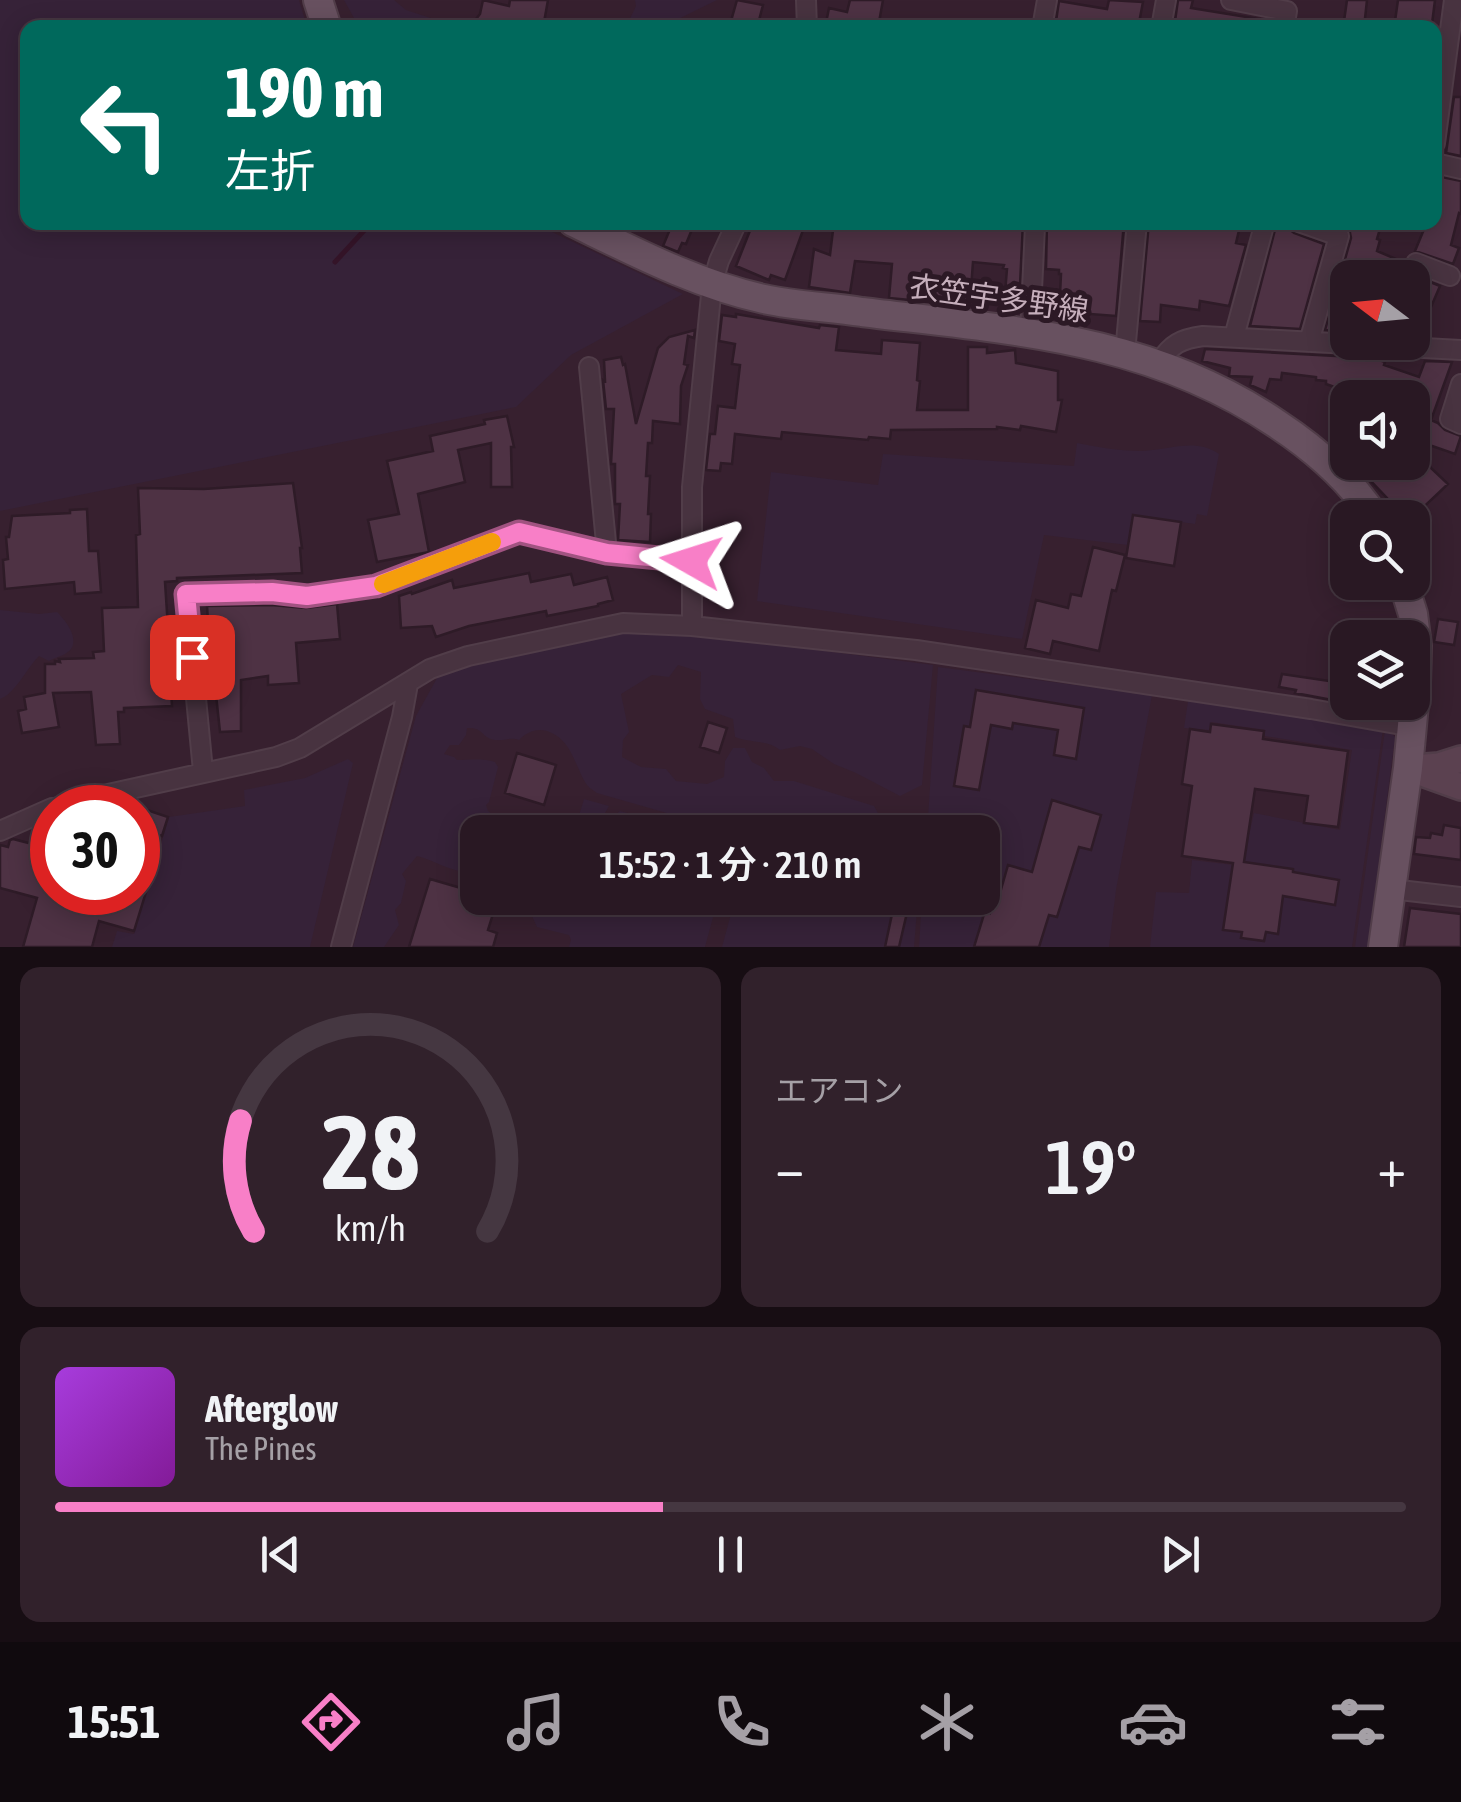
<!DOCTYPE html>
<html lang="ja">
<head>
<meta charset="utf-8">
<style>
	:root { --surface:#291823; --page:#31212b; --text:#f1f3f6; --muted:#a5a0a6; --line:#453741; --accent:#f87fc7 }
	body { margin:0; font-family:"Asap Condensed","Noto Sans JP",sans-serif; background:var(--page); color:var(--text); height:100vh; display:flex; flex-direction:column; font-size:38px; white-space:nowrap }
	* { box-sizing:border-box; margin:0 }
	p { font-size:32px; color:var(--muted) }
	.icon { flex:none; width:55px; height:55px; fill:none; stroke:currentColor; stroke-width:2; stroke-linecap:round; stroke-linejoin:round }
	.map { position:relative; height:947px; overflow:hidden }
	.side { display:flex; flex-direction:column; gap:20px; padding:20px; background:#170d13; flex:1 }
	.side>* { flex:none }
	.banner { position:absolute; left:20px; top:20px; width:1422px; height:210px; border-radius:20px; box-shadow:0 5px 25px #0003,0 0 0 2px var(--line); background:#00695c; color:#fff; overflow:hidden }
	.needle { width:65px; rotate:286deg }
	.tools { position:absolute; left:1330px; top:260px; display:grid; gap:20px }
	.tools a { display:grid; place-items:center; width:100px; height:100px; border-radius:20px; background:var(--surface); box-shadow:0 5px 25px #0003,0 0 0 2px var(--line); font-size:50px }
	.speed { position:absolute; left:30px; top:785px; display:flex; gap:20px; font-size:50px; font-weight:700; text-align:center }
	.speed>* { display:grid; place-content:center; width:130px; height:130px; border-radius:50%; background:var(--surface); box-shadow:0 5px 25px #0003,0 0 0 2px var(--line); line-height:1 }
	.speed .limit { border:15px solid #d22; background:#fff; color:#111 }
	.pin { position:absolute; display:grid; place-items:center; width:85px; height:85px; color:#fff; margin:-42px; border-radius:20px; box-shadow:0 5px 15px #0006 }
	.me { position:absolute; width:110px; margin:-55px; rotate:276deg; stroke-linejoin:round; filter:drop-shadow(0 0 8px #0008) }
	.turn { display:flex; align-items:center; gap:35px; height:210px; padding:0 40px; font-size:45px }
	.turn .icon { width:130px; height:130px; stroke-width:2.5 }
	.turn b { display:block; font-size:70px; line-height:85px }
	.big { font-size:75px; font-weight:600; line-height:1.1 }
	.side .tile { flex:1; display:flex; flex-direction:column; justify-content:center; gap:15px; min-width:0; padding:0 35px; border-radius:20px; background:var(--page) }
	.side .dial { align-items:center; gap:0 }
	.dial svg { height:260px; overflow:visible; fill:none; stroke:var(--line); stroke-width:7; stroke-linecap:round; text-anchor:middle }
	.dial text { fill:var(--text); stroke:none }
	.song { display:flex; align-items:center; gap:30px }
	.cover { width:120px; height:120px; border-radius:15px; background:linear-gradient(135deg,hsl(280 70% 55%),hsl(290 70% 35%)) }
	.played { height:10px; border-radius:5px; background:linear-gradient(90deg,var(--accent) 45%,var(--line) 45%) }
	.keys { display:flex; justify-content:space-around; direction:ltr }
	.heat { display:flex; justify-content:space-between; align-items:center; font-size:55px; direction:ltr }
	.side .tiles { flex:1; display:grid; gap:20px; grid-template-columns:1fr 1fr }
	.tile:last-child { grid-column:span 2 }
	.trip { position:absolute; left:460px; top:815px; width:540px; height:100px; border-radius:20px; background:var(--surface); box-shadow:0 5px 25px #0003,0 0 0 2px var(--line); font-weight:600; line-height:100px; text-align:center }
	.tab-bar { display:flex; height:160px; justify-content:space-around; align-items:center; background:#100a0e; color:var(--muted) }
	.tab-bar .icon { width:70px; height:70px }
	.tab-bar .active { color:var(--accent) }
	.tab-bar b { font-size:45px; color:var(--text) }
	.map>svg:first-child { display:block }
	.green { fill:#362238 }
	.lines { fill:none; stroke-linecap:round; stroke-linejoin:round }
	.stream { stroke:#341428; stroke-width:5 }
	.building { fill:#4e3244; stroke:#2e1b27; stroke-width:2.5 }
	.street-casing { stroke:#513d49; stroke-width:22 }
	.secondary-casing { stroke:#513d49; stroke-width:30 }
	.primary-casing { stroke:#513d49; stroke-width:32 }
	.street { stroke:#483340; stroke-width:18 }
	.secondary { stroke:#5b4150; stroke-width:25 }
	.primary { stroke:#685160; stroke-width:28 }
	.route-casing { stroke:#a15381; stroke-width:25 }
	.route { stroke:#f87fc7; stroke-width:18 }
	.slow { stroke:#f59e0b; stroke-width:18 }
	.labels { text-anchor:middle; dominant-baseline:central; stroke-width:10; stroke-linejoin:round; paint-order:stroke }
	.street-label { font-size:30px; fill:#c5aebb; stroke:#2c1925 }
</style>
</head>
<body>
<div class="map">
<svg width="1461" height="947" viewBox="0 0 1461 947">
	<rect width="100%" height="100%" fill="#37202f"/>
	<path class="green" d="M0,0H299L307,27L28,28V222L533,223L683,294L571,355L516,407L0,511Z
		M344,0H394L406,10L449,24L450,27H359Z
		M635,0H717L662,27H626L636,6Z
		M1077,443C1098,447 1118,451 1140,451C1167,451 1195,437 1219,454L1207,516L1197,514L1195,524L1133,515L1128,545L1044,535L1022,639L757,601L771,472L878,485L883,454L1074,466Z
		M0,610L39,614L57,612C65,620 79,637 71,649C67,655 56,657 49,661L39,656C27,668 15,694 0,699Z
		M622,629L688,633L933,665L922,785L900,796L856,773L834,764L812,749L800,746L780,750C768,740 750,743 735,737L733,719L705,709L700,699L701,672L678,665L669,677L652,675L621,694L629,732L623,740L622,757L641,767L666,769L676,781L707,784L724,777L725,761L733,748H745L752,762L764,768L774,781H794L874,806L879,815L874,820L835,832H771L750,822L712,826L597,793C591,789 588,787 585,782C574,763 571,739 547,731C536,728 527,732 519,740C509,737 505,741 495,740C481,738 484,727 467,728L466,735L459,745H450L444,754L454,757L457,760C469,760 483,758 495,762L498,767L489,802L486,805L488,811L501,820C517,819 522,820 534,832H478L477,872C453,874 439,862 417,856L402,874L406,881L401,903L395,910L399,925L384,947H353L416,716L441,671Z
		M938,667L1152,695L1116,890L1109,947H919L922,898H982V832H927Z
		M1188,701L1383,729L1352,947H1150L1156,892L1189,893L1192,860L1242,866L1254,813L1340,830L1352,750L1265,736V730L1211,722L1210,730L1184,728Z
		M1385,730H1389L1395,737L1368,947H1355Z
		M348,759L353,763L310,947H112L117,931L134,934L169,817L245,806L244,790L305,778Z
		M584,799L609,806L594,832H574Z
		M620,811L685,829L690,832H605L615,815Z
		M913,817L923,820L922,832H858L896,819Z
		M537,898H712L716,906L705,947H569L571,940L569,935L537,927L532,916Z
		M784,898H918L914,947H722L732,910L778,914Z"/>
	<g class="lines">
		<path class="stream" d="M335,262L372,222"/>
	</g>
	<path class="building" d="M483,0L509,6L510,0H548L543,28H469L480,14Z
		M737,0L763,5L757,28H729Z
		M850,0H883L878,28H825L829,8L847,12Z
		M1109,0L1143,2L1139,23L1132,22V28H1055L1059,1L1107,9Z
		M1178,0H1193L1191,8L1259,19L1258,28H1174Z
		M1347,0H1367L1364,28H1343Z
		M1398,0H1435L1432,24H1428L1427,28H1394Z
		M1454,97H1461V156L1446,153Z
		M1442,177L1461,181V214L1459,213L1451,245L1459,248L1453,264L1415,251L1427,222H1435V180L1441,181Z
		M673,222H695L686,244L682,243L678,252L663,246Z
		M770,222H806L785,280L771,275L769,280L736,266L753,223L768,229Z
		M834,222L862,226L863,222H890V227L918,229V225L942,227V224L964,226V222H1023L1019,306L1004,305L1007,269L1003,268L1004,265L973,262L970,302L963,301V305L889,298L892,264L855,261L850,293L809,287L814,249L830,255Z
		M1047,222H1124L1116,316L1078,313V316L1059,315L1061,274H1059V270L1046,269Z
		M1149,222H1241L1236,243L1246,245L1229,306L1200,301L1199,310L1161,305L1160,322L1140,321Z
		M1277,222H1287L1289,229L1294,233L1324,244L1300,329L1250,326Z
		M1338,222H1382L1377,239L1380,240L1377,251L1403,262L1398,278H1348V318L1343,331L1325,330L1351,238L1349,228Z
		M1423,279L1440,286L1419,335H1412V290L1418,287Z
		M736,314L819,328L820,325L839,327L836,350L881,354L882,340L920,343L917,380L920,381L917,410H968V347H987V353L1015,350L1016,363L1058,371V400H1062L1056,432L1021,426L1020,430L997,427V429L891,430L890,439L869,437L868,440L782,432L781,439L735,434L732,464L721,463L720,471L706,470L710,434H715L718,406L735,408L740,365L732,364L735,344L719,341L722,315L736,317Z
		M695,330L694,338L688,336L684,364L688,365L681,386L680,424L653,421L652,443H648L646,476H650L648,514H651L650,542L618,540L620,504H615V464H611L614,409H606L603,380L605,381L604,360L621,357L623,365L625,364L636,424L658,348L669,337Z
		M1205,349L1374,358L1385,362L1384,365L1419,377L1425,361L1452,362L1431,420L1438,423L1445,430L1461,436L1455,454L1412,439V398H1377L1364,393L1363,397L1326,384V381L1316,380V377L1282,373L1281,380L1270,379L1266,392L1250,385L1252,377L1229,376L1230,368L1202,361Z
		M507,416L514,447H511L512,487H491V443L458,450L465,482L418,494L429,552L377,562L368,520L399,514L387,461L433,451L430,436L485,424L484,420Z
		M1412,450L1448,484L1412,518H1406L1368,478L1384,462H1412Z
		M293,483L302,548H300L302,573L177,578V581L165,582L169,643H171L172,656L173,674H170L172,706L124,708V712H118L120,744L96,745L91,692L53,693L59,727L22,733L18,711L26,709L24,697L45,693V664H55V661L60,662L59,659L94,658L93,652L104,651L102,608L138,607L136,535L140,534L138,488L204,489Z
		M87,509L89,551H98L101,592L75,594L74,582L5,589L3,560L8,559L6,537H9L12,516L70,513V510Z
		M1133,515L1181,522L1174,566L1126,558Z
		M704,533L720,534L718,556L704,555Z
		M1093,547L1125,555L1116,591L1112,590L1099,651L1053,641L1050,654L1025,648L1036,600L1068,608L1071,594L1081,596Z
		M529,573L531,582L571,574L574,585L607,577L613,600L598,604V606L547,616L546,611L469,626L436,637L432,626L401,628L399,596L411,592L412,594L452,580L454,588Z
		M337,604L340,639L296,643L299,683L268,685V676L241,680V731L220,732L216,695L218,694L212,643L203,644L201,622L208,621L207,606L271,605L306,608Z
		M1438,619L1458,622L1454,645L1434,642Z
		M1282,674L1336,682V686L1348,688V703L1295,693L1296,690L1279,687Z
		M976,690L1084,708L1076,759L1054,755L1058,730L1013,723L1012,729L991,725L979,790L954,786L964,726L970,727Z
		M708,722L727,728L719,753L700,747Z
		M1211,724L1264,731L1263,739L1348,751L1338,827L1304,823L1308,796L1255,789L1244,862L1293,869V872L1339,880L1335,905L1283,896L1278,934L1266,932L1264,941L1241,938L1242,932L1223,930L1233,863L1182,856L1192,786L1182,784L1190,729L1210,732Z
		M517,753L556,765L544,805L505,793Z
		M1052,800L1101,815L1091,850L1079,847L1057,917L1049,915L1039,947H974L985,911L990,913L994,899L998,900L1008,865L1032,872Z
		M147,810L168,817L162,836L140,830Z
		M1444,825L1461,828V860L1414,854L1416,837L1430,838L1431,833L1442,835Z
		M13,839L52,849V892H146L134,931L99,921L92,947H23L37,898L0,888V845L8,847L10,840Z
		M430,879L478,893V898H498L488,930L497,933L493,947H409Z
		M895,900L909,904L899,947H885Z
		M1410,908L1461,914V947H1404Z"/>
	<g class="lines">
		<g class="street-casing">
			<path id="street" d="M806,0L807,28
				M1231,0L1287,11L1284,28
				M1042,28L1047,0
				M1161,28L1166,0
				M1435,143L1454,0
				M1435,163L1461,169
				M1299,222L1339,236L1309,342
				M1410,278L1416,263L1450,276
				M1030,333L1035,226
				M1234,337L1265,222
				M1125,353L1137,222
				M1159,363C1171,344 1181,339 1203,336L1461,350
				M589,367L607,553
				M1461,384L1450,419L1461,424
				M692,626V487L712,285L719,261L737,222
				M203,771L186,594L272,592L307,596L376,586L519,532L607,553L691,561
				M55,808L81,800L276,757L300,748L430,669L468,656L623,623L692,626L916,650L1311,709L1413,727
				M0,831L52,808
				M1391,889L1461,897
				M341,947L402,717L408,684"/>
		</g>
		<g class="secondary-casing">
			<path id="secondary" d="M1408,768L1461,787
				M1413,768L1439,766L1461,759"/>
		</g>
		<g class="primary-casing">
			<path id="primary" d="M318,0L327,28
				M573,222C635,252 696,284 764,299C796,306 830,307 862,312C1010,330 1149,337 1277,424C1315,449 1350,479 1375,518
				M1383,947L1408,768L1416,683L1417,646L1413,614L1403,582"/>
		</g>
		<use href="#street" class="street"/>
		<use href="#secondary" class="secondary"/>
		<use href="#primary" class="primary"/>
	</g>
	<g class="lines">
		<g class="route-casing">
			<path id="route" d="M192,657L186,594L272,592L307,596L376,586L519,532L607,553L691,561"/>
		</g>
		<use href="#route" class="route"/>
		<path class="slow" d="M383,584L492,542"/>
	</g>
	<g class="labels">
		<g class="street-label">
			<text transform="translate(999 298) rotate(8)">衣笠宇多野線</text>
		</g>
	</g>
</svg>
<div class="tools">
<a><svg class="needle" viewBox="-14 -14 28 28"><path d="M0-13l5 13h-10z" fill="#e53935"/><path d="M0 13l5-13h-10z" fill="#a5a0a6"/></svg></a>
<a><svg class="icon" aria-label="sound" viewBox="0 0 24 24"><path d="M4 9h4l5-4v14l-5-4H4zM17 9q2 3 0 6"/></svg></a>
<a><svg class="icon" aria-label="search" viewBox="0 0 24 24"><circle cx="10" cy="10" r="6"/><path d="M15 15l6 6"/></svg></a>
<a><svg class="icon" aria-label="layers" viewBox="0 0 24 24"><path d="M12 4l9 5-9 5-9-5zM3 14l9 5 9-5"/></svg></a>
</div>
<div class="speed"><div class="limit">30</div></div>
<div class="pin" style="left:192px;top:657px;background:#d93025"><svg class="icon" aria-label="arrive" viewBox="0 0 24 24"><path d="M6 21V4h12l-3 4 3 4H6"/></svg></div>
<svg class="me" style="left:691px;top:561px" viewBox="-20 -20 40 40"><path d="M0-17L14 15 0 8-14 15z" fill="#f87fc7" stroke="#fff" stroke-width="4"/></svg>
<div class="trip">15:52 · 1 分 · 210 m</div>
<div class="banner">
<div class="turn"><svg class="icon" aria-label="left" viewBox="0 0 24 24"><path d="M17 20v-9H6M10 6l-5 5 5 5"/></svg><div><b>190 m</b>左折</div></div>
</div>
</div>
<section class="side">
<div class="tiles">
<div class="tile dial"><svg viewBox="0 0 100 80">
<path d="M14 69A42 42 0 1 1 86 69"/>
<path d="M14 69A42 42 0 0 1 10 35" stroke="#f87fc7"/>
<text x="50" y="56" font-size="32" font-weight="700">28</text>
<text x="50" y="72" font-size="11">km/h</text>
</svg></div>
<div class="tile"><p>エアコン</p>
<div class="heat"><a>−</a><b class="big">19°</b><a>+</a></div>
</div>
<div class="tile">
<div class="song"><i class="cover"></i><div><b>Afterglow</b><p>The Pines</p></div></div>
<div class="played"></div>
<div class="keys"><svg class="icon" aria-label="previous" viewBox="0 0 24 24"><path d="M18 5L8 12l10 7zM5 5v14"/></svg><svg class="icon" aria-label="pause" viewBox="0 0 24 24"><path d="M8 5v14M16 5v14"/></svg><svg class="icon" aria-label="next" viewBox="0 0 24 24"><path d="M6 5l10 7-10 7zM19 5v14"/></svg></div>
</div>
</div>
</section>
<nav class="tab-bar">
<b>15:51</b>
<svg class="icon active" aria-label="directions" viewBox="0 0 24 24"><path d="M12 3l9 9-9 9-9-9zM9 14v-3h6M13 9l2 2-2 2"/></svg>
<svg class="icon" aria-label="music" viewBox="0 0 24 24"><path d="M9 18V5l10-2v13"/><circle cx="6" cy="18" r="3"/><circle cx="16" cy="16" r="3"/></svg>
<svg class="icon" aria-label="phone" viewBox="0 0 24 24"><path d="M5 4h4l2 5-3 2q2 4 5 5l2-3 5 2v4C11 20 4 13 5 4z"/></svg>
<svg class="icon" aria-label="climate" viewBox="0 0 24 24"><path d="M12 3v18M4 7l16 10M4 17L20 7"/></svg>
<svg class="icon" aria-label="car" viewBox="0 0 24 24"><path d="M5 17H2v-5l4-1 3-4h7l3 4 3 1v5h-3M9 17h6M6 11h13"/><circle cx="7" cy="17" r="2"/><circle cx="17" cy="17" r="2"/></svg>
<svg class="icon" aria-label="filters" viewBox="0 0 24 24"><path d="M4 7h16M4 17h16"/><circle cx="9" cy="7" r="2"/><circle cx="15" cy="17" r="2"/></svg>
</nav>
</body>
</html>
